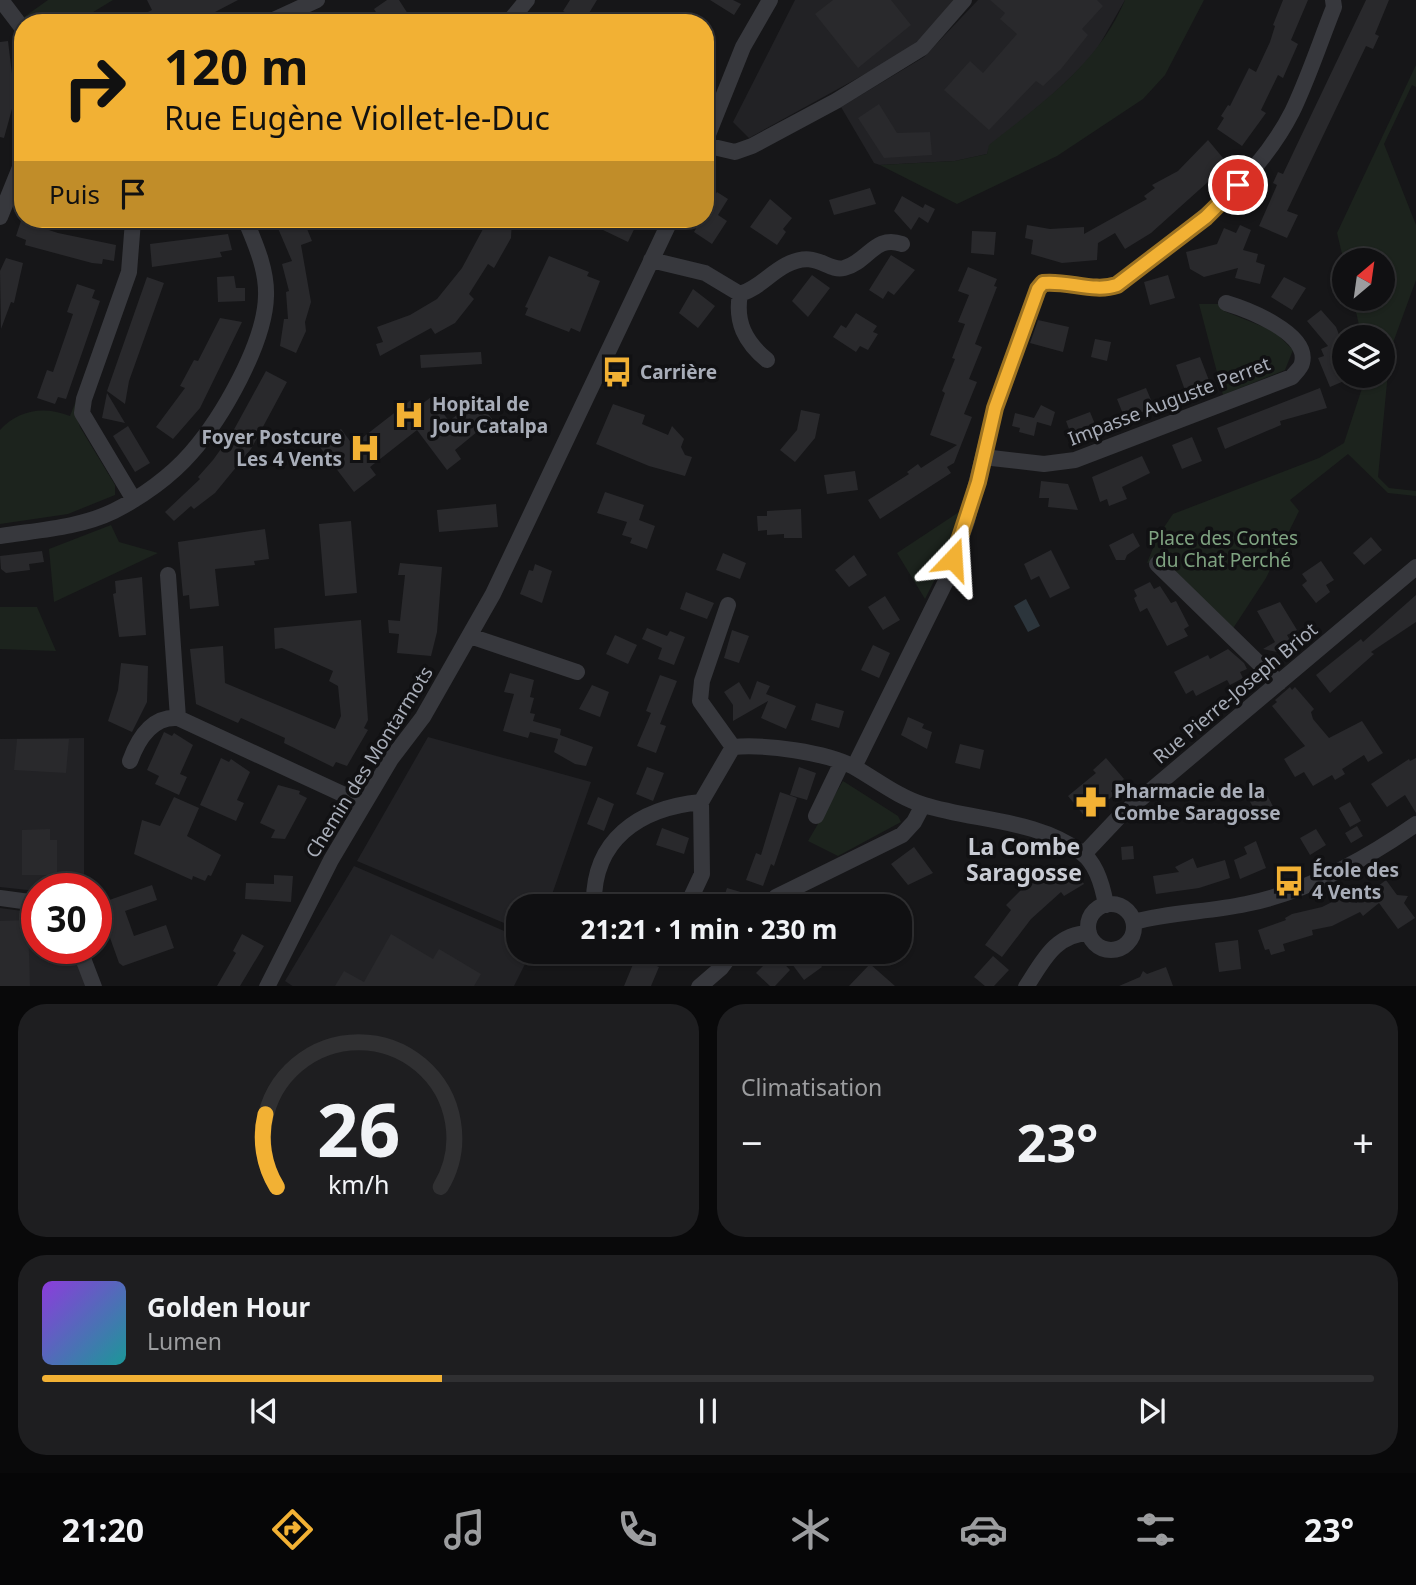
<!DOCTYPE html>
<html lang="fr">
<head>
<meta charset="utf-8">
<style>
	:root { --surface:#101012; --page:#1e1e20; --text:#f1f3f6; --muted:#9c9d9f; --line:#303032; --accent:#f2b134 }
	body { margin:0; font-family:"Noto Sans",sans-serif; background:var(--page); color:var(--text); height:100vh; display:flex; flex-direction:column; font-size:26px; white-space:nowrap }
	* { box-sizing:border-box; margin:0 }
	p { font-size:23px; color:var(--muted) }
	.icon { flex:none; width:38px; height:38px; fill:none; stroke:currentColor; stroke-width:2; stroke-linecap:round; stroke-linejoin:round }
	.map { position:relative; height:986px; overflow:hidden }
	.details { display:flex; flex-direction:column; gap:18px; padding:18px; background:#09090a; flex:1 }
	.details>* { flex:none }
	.top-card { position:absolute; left:14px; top:14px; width:700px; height:214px; border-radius:28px; box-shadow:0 2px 5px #0004,0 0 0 2px var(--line); background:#f2b134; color:#111; overflow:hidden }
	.needle { width:46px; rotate:29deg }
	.buttons { position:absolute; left:1332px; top:248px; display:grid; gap:14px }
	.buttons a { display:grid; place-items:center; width:63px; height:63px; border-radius:50%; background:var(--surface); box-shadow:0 2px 5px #0004,0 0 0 2px var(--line); font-size:35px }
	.speed { position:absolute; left:21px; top:873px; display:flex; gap:14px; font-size:35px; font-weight:700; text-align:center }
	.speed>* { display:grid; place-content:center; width:91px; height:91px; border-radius:50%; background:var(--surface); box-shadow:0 2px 5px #0004,0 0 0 2px var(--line); line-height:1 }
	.speed .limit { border:10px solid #d22; background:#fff; color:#111 }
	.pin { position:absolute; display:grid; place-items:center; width:60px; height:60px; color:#fff; margin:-30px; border:4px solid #fff; border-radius:50%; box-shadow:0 2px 7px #0007 }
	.me { position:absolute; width:77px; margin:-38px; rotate:20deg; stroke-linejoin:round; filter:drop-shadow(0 0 5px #0008) }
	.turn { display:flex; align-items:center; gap:24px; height:147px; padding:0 35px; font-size:32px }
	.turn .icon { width:91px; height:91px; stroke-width:2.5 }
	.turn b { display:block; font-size:49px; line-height:60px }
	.then { display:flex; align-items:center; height:66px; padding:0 35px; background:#0003; gap:14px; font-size:26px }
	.big { font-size:52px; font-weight:700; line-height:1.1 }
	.details .widget { flex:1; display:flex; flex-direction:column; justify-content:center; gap:10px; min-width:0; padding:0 24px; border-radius:28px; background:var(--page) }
	.details .dial { align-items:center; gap:0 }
	.dial svg { height:182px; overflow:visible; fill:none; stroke:var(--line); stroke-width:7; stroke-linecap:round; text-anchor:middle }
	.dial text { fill:var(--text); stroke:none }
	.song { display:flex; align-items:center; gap:21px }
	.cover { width:84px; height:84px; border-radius:10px; background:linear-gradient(135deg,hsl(270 70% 55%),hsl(180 70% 35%)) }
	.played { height:7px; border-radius:4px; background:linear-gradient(90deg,var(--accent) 30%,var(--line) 30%) }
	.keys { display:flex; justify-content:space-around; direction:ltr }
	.heat { display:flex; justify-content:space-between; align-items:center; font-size:38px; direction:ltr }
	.details .tiles { flex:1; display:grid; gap:18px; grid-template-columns:1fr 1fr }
	.widget:last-child { grid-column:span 2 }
	.trip { position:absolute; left:506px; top:894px; width:406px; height:70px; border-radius:28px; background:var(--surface); box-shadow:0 2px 5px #0004,0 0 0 2px var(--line); font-weight:700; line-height:70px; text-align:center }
	.dock { display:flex; height:112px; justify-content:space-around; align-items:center; background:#060607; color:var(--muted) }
	.dock .icon { width:49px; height:49px }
	.dock .active { color:var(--accent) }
	.dock b { font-size:32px; color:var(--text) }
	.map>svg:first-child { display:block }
	.built { fill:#222225 }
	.green { fill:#1c231d }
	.water { fill:#2c353c }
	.building { fill:#29292c }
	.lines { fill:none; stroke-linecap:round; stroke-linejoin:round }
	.street { stroke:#37383d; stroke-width:16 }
	.route-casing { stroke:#9d7322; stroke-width:18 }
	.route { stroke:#f2b134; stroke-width:12 }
	.labels { text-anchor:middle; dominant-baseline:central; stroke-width:7; stroke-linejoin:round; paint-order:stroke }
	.poi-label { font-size:19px; font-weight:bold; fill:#a8adb8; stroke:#111113; text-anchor:start }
	.street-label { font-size:19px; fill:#a8adb8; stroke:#111113 }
	.park-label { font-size:19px; fill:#7fa381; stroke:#111113 }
	.quarter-label { font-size:23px; font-weight:bold; fill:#c9ccd4; stroke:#111113 }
</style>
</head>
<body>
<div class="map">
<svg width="1416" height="987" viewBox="0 0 1416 987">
	<rect width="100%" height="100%" fill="#161618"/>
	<path class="built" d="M795,0H957L918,41L896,57L749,138L733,122Z
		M978,0H1125L1093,56L1050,97L990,146L987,154L955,161L880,165L874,163L841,107L924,57Z
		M428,737L591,782L548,906H518V929L357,861Z
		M84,738V889L37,891L0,887V739Z
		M354,866L518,937V952H531L514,986L294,987L285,981Z
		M0,908L37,913V948L72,949L86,986H0Z"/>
	<path class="green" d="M48,0H113L75,23H27L24,17Z
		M1125,0H1204L1165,75L1143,99L1057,156L957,204L880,165L955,161L987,154L989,145C1042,103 1098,64 1125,0Z
		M1416,65V87L1412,85L1384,144L1416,225V280L1390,351L1378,477L1389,488L1416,491V496L1388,493L1348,454L1290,500L1299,511L1266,578L1232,630L1160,560L1147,563L1158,536L1173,514L1319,458L1344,443L1366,376H1382V338H1362L1353,299H1382V261L1344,262L1337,233Z
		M1199,304H1224V311L1274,331L1293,350L1285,370L1223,395Z
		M78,396L77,418L80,427L115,485V495L68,514L0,524V430C19,409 45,406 70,416Z
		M959,512L941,567L925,599L897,553Z
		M111,525L119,542L158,553L54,602L49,549Z
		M0,607H37L56,651L0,649Z
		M843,781L898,816L901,822L838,856L808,841Z"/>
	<path class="water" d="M1026,599L1040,626L1028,632L1014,606Z"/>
	<path class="building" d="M147,0H238L194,23H125L152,10Z
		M387,0H399L408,14L395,23H383L374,9Z
		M570,0H597L583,23L563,11Z
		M710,0H733L741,4L734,15Z
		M833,0H891L911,25L858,68L815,14Z
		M990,0H1097L1103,6L1082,29L1088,35L1061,69L1043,86L1036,81L989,130L944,90L970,61L983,73L1017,34L1000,19L1005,13Z
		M1283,0H1308L1291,40L1298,44L1283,78L1278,75L1261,110L1266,113L1242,146L1217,129L1224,118L1221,116L1228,105L1230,106L1249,68L1256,72L1270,42L1275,26L1273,25Z
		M1366,0H1389L1375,34L1379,36L1373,49L1366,46L1287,211L1298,215L1287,238L1259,226L1277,185L1273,183L1278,172L1283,174Z
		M8,41L15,98L4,138L0,137V42Z
		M879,104L897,133L930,132L932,155L884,158L858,118Z
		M1208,140L1228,164L1151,233L1125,249L1115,233L1098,243L1097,260L1062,263L1031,254L1033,240L1025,238L1027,225L1050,229L1084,227V234L1147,199L1144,196L1155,188L1152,185L1178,171Z
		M870,188L876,204L834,215L829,200Z
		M717,192L728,199L718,215L727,221L712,244L694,232L701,219H705L706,207Z
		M902,196L923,208L925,204L935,209L928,223L919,217L911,230L894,211Z
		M770,199L792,218L783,229L786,232L777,245L750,227Z
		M283,219H303L312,241L301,245L311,302L305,322L306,331L296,353L280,346L284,319H288L286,292L289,291L282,264L292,261L277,226L285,223Z
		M484,219H512L511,238L494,268L488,264L469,294L474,299L455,323L435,334L431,328L380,356L376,344L383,342L377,327L410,315L437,299L462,268L483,229Z
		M608,219H639L628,242L603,230Z
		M21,221L58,233L116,245L114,261L103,259L102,264L92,263L25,245L26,240L16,236Z
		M1240,225L1251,230L1243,250L1258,254L1256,262L1265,265L1260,284L1235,278L1238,268L1204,277L1190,269L1186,252L1217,244L1224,228L1236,233Z
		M972,231L996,232L994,255L971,253Z
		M228,234L232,250L220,252L222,257L152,267L150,244Z
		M891,255L915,270L894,295L888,291L883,299L869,290Z
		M549,256L589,272L587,276L600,281L580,332L571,328L569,332L525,315L528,308L525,307Z
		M6,258L23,263L14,303L11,302L1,329L0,271Z
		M968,267L997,279L994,286L997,287L975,344L982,347L969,379L977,382L964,414L972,417L954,463L947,467L951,473L880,519L868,500L909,474L907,472L918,464L921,468L957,445L930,435L945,393L942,391L955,359L952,358L965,324L958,322L969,295L958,291Z
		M812,275L830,288L808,317L792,301Z
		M1168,275L1175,298L1150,305L1144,282Z
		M234,276L236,288H245V301L218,302L217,277Z
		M147,277L164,283L129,381L125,404L107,391Z
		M1284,277L1306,288L1292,310L1271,297Z
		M77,284L95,290L92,298L100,301L66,399L58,397L55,404L37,398L47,370L53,372L73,314L67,312Z
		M693,289L715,306L698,328L679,313Z
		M1321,310L1336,327L1344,347V381L1330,387L1318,358L1324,356L1321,349L1328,346L1307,321Z
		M856,313L877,326L873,332L878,334L868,350L860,346L856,352L833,337L841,325L846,328Z
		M220,318L242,322L200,408L173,439L156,427L185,388L180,386L194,360L198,361Z
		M1038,320L1069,327L1063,352L1030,343Z
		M1095,339L1111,342L1107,361L1091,357Z
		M481,352L482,364L421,368L420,355Z
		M1200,357L1210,383L1187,396L1176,365Z
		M266,371L287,382L251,449L215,493L194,509L191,506L174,521L165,512L200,479L198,477L213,460L231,435Z
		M1146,388L1154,407L1125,419L1117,399Z
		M1320,388L1327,408L1280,421L1281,425L1225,449L1217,428Z
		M107,393L125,423L102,418Z
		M431,397L449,421L477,400L497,425L489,430L483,427L455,450L461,459L447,470L417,430L370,467L376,475L354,492L319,446L341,429L353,445L411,400L417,408Z
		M613,404L645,415L642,424L668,435L672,426L684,439L681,447L685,455L692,457L685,476L649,466L596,444Z
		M1041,405L1055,412L1051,426L1037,422L1034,436L1019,432L1020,428L1012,426L1015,413L1034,418Z
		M801,410L820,414L815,438L795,462L780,450L797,430Z
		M1090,412L1097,429L1073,440L1066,421Z
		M128,426L150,463L135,472L113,436Z
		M1192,437L1202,461L1182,469L1172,445Z
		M1142,456L1150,473L1122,487L1127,499L1109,506L1107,499L1100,502L1092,477Z
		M855,471L858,490L827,494L824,475Z
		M1041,481L1068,484L1078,510L1048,507L1049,498H1039Z
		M605,492L644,505L639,520L655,526L647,549L630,543L632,538L622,535L627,522L597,513Z
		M496,504L498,527L439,532L437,510Z
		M801,509L802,538H784V534L767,535V530L758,531L757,516H767V511Z
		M351,521L357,593L325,596L319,524Z
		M265,529L269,559L254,561L255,565L215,569L219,606L190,609L189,595L183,596L178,542Z
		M1133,533L1140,546L1127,555L1125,560H1116L1109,545Z
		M1371,537L1382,550L1364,565L1353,553Z
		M1051,550L1070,588L1050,598L1039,576L1031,580L1024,564Z
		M42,551L44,562L29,564L30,570L6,573L1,569L0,556Z
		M723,553L746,563L740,579L716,570Z
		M854,555L867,575L849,587L835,570Z
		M1321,561L1334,580L1326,585L1330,592L1316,603L1302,585L1307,581L1302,574Z
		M400,563L442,567L437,632L431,656L397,653L399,634L389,633L388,620L400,621L405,575H398Z
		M535,564L552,571L542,603L520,594L529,570L533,571Z
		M142,577L146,635L119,637L113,594L116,593L115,581Z
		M1150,582L1154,589L1160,586L1171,603L1176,601L1189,626L1184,629L1188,636L1167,646L1147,608L1140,612L1134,598L1137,596L1134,590Z
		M686,592L714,603L707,619L680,609Z
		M1416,595V622L1371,652L1374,654L1330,693L1316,675L1361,639L1363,642Z
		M885,596L900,620L883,630L868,607Z
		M1280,602L1297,630L1287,635L1294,647L1282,653L1263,649L1275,642L1257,611Z
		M361,620L368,720L364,728L368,730L347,766L336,762L333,767L284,743L285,738L241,718L238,723L196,704L190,649L223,646L225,683L335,729L341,716L338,686L329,681L333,671L282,648L275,649L274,628Z
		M647,628L667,636L670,631L685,637L674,665L658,659L662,648L642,639Z
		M732,630L749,636L739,663L724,658Z
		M615,635L637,645L628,664L606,654Z
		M873,645L890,653L879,678L861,670Z
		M1228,649L1244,663L1247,669L1240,672L1243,678L1230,685L1227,680L1196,696L1193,690L1186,694L1174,672L1208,655L1210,659Z
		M121,663L148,666L147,702L132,732L108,721L118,690Z
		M510,673L534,680L530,697L534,698L530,713L535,714L533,721L561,729L560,735L593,747L586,766L575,764L554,752L558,739L530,732L528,738L503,731L514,694L504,692Z
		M660,675L677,681L660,724L666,726L656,753L637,746L651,713L646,711Z
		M757,681L770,686L766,694L796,706L786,729L761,718L768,701L733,721V705L724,692L739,682L750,700Z
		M592,685L609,692L600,717L579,709Z
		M1290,687L1292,690L1295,687L1314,709L1311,712L1313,719L1329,738L1362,721L1383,753L1368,762L1364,755L1342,769L1345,774L1335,780L1332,775L1313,786L1304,772L1295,777L1284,759L1305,746L1272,706L1277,702L1275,700Z
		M816,703L844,711L839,728L811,720Z
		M908,717L924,724L922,728L932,732L927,749L901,735Z
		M164,732L172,736L174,733L193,745L180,774L187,777L179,795L155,784L159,776L147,770Z
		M17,739H69L66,773L14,770Z
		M960,744L984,750L980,769L955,763Z
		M221,758L229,762L231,759L250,772L237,800L244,803L236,821L200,805Z
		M1106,758L1124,779L1111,791L1114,795L1086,818L1068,796L1096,773L1093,770Z
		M1416,758V813L1405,795L1387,807L1371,784L1409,759L1410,761Z
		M647,767L664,773L653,801L636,794Z
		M799,767L816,773L807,800L790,795Z
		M278,785L300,791L299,794L307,798L285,839L271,838L275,830L260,823Z
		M1262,786L1274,808L1264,814L1261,809L1256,812L1246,795Z
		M780,792L797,798L774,866L771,864L763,886L746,880L756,853L761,855Z
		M174,797L199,808L187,836L221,855L211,876L208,875L205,881L193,876L192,880L134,854L142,820L160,826Z
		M598,797L614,804L604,831L587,824Z
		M1350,802L1361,821L1350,827L1339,808Z
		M1357,826L1363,836L1351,843L1345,833Z
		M662,828L689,838L684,854L656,845Z
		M50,829V840H57V875H22V830Z
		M1316,829L1326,845L1310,855L1300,838Z
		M1256,841L1266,868L1240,879L1234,860L1247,854L1244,847Z
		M1133,846L1134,859L1122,860L1121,847Z
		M914,847L933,873L908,885L891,864Z
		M1193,858L1197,868L1225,860L1230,878L1199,888L1156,894L1153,876L1179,872L1175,867Z
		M1054,867L1060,876L1070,870L1073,875L1077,873L1084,884L1064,896L1061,892L1031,919L1002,957L985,945L1011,910L1006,905L1026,885Z
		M274,875L293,876L291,902L245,899L246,883L274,884Z
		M1386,880L1397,895L1408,896L1404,903L1415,918L1398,929L1379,903L1363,916L1360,912L1332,926L1312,930L1313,935L1283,944L1285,951L1271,955L1269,949L1265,950L1258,930L1286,920L1285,918L1292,914L1322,907L1350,893L1356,903Z
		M152,885L157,900L125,911L134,936L166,925L174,948L123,966L119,963L98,904Z
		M727,888L744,893L739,906H721Z
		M28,920L30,986H0V921Z
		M242,934L264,946L240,986H217L236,953L233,951Z
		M391,934L433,959L439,949L481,974L474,986H335L344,971L364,982Z
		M1238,940L1241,969L1219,972L1215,943Z
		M673,952H711L706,965Z
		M800,952H811L822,967L804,980L789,960Z
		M775,954L790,970L775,986H770L756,973Z
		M993,956L1009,970L994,986H985L974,977Z
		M636,957L659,967L651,986H624Z
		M870,964L895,986H849Z
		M1166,967L1173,986H1119L1140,977L1143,971L1147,974Z"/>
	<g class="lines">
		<path class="street" d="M1,0L23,29
			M267,23L317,0
			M508,23L527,0
			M705,142L743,47L770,0
			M705,145L735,152L752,146L836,101L922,48L964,0
			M0,217L23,160
			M115,219L133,221L188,219
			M133,221L129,272L84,399L82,413L134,500
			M651,260L705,273L740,294C735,322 745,342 767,360
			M740,294C759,288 769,274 786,265C817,249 826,272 844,268C868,262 875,234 902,244
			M983,457L1044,464L1075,460L1292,377C1295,373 1301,368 1302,363C1310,333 1246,309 1226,303
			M0,536C38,530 79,528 114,511C142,497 171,476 191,453C222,418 265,343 266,296C267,269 255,243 245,219
			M1157,564L1279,683
			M168,575L178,718
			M728,605L702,681L700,701L733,747C765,744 825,752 854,767C877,780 898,797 924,805C975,821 1037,819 1082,853C1097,864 1103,888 1106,905
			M470,636L577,672
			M130,761C138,739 152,716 178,718L364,804
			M854,767L947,579L967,521L995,408L1038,289L1043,283C1067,280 1094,293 1117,285C1182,235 1254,187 1292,112C1308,79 1320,42 1334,7L1333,0
			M816,816L842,762
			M1084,854L1118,818L1416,567
			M0,898L37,903
			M1088 927a23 23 0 1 1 46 0a23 23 0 1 1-46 0Z
			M594,906C592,840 639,808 701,802
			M687,906L702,874L701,802L733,747
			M769,906L776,897L902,835L914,822L923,805
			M1134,922C1170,912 1209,912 1246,904C1306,892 1366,859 1416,824
			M79,948L94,987
			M267,987L331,860L391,759L423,717L493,594L671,219
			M699,987L721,968L733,952
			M1026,987C1043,961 1055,934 1089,933"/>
	</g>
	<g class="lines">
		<g class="route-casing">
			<path id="route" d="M953,559L978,482L995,408L1038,289L1043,283C1067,280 1094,293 1117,285L1206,217L1238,185"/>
		</g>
		<use href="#route" class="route"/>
	</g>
	<defs>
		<g id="bus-bare" transform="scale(2.415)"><path d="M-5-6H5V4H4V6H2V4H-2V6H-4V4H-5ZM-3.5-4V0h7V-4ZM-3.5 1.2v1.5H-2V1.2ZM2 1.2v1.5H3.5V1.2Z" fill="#f2b134" stroke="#111113" stroke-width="2.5" paint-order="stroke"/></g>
		<g id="hospital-bare" transform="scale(2.415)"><path d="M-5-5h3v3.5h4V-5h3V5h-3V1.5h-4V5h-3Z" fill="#f2b134" stroke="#111113" stroke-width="2.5" paint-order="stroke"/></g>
		<g id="pharmacy-bare" transform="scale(2.415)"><path d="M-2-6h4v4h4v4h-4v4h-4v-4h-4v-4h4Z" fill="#f2b134" stroke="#111113" stroke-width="2.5" paint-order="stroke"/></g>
	</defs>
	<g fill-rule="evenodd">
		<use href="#bus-bare" x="617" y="372"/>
		<use href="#hospital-bare" x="409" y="415"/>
		<use href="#hospital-bare" x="365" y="448"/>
		<use href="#pharmacy-bare" x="1091" y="802"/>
		<use href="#bus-bare" x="1289" y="881"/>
	</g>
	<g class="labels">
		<g class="poi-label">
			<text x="640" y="372">Carrière</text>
			<text x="432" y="404">Hopital de<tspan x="432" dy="22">Jour Catalpa</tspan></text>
			<text x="342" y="437" text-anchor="end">Foyer Postcure<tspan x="342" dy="22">Les 4 Vents</tspan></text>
			<text x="1114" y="791">Pharmacie de la<tspan x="1114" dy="22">Combe Saragosse</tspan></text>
			<text x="1312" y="870">École des<tspan x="1312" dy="22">4 Vents</tspan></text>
		</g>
		<g class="street-label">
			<text transform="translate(1169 401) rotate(-21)">Impasse Auguste Perret</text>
			<text transform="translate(1235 693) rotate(-40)">Rue Pierre-Joseph Briot</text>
			<text transform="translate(369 762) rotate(-58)">Chemin des Montarmots</text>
		</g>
		<g class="park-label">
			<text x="1223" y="538">Place des Contes<tspan x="1223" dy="22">du Chat Perché</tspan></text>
		</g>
		<g class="quarter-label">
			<text x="1024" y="846">La Combe<tspan x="1024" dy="26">Saragosse</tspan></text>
		</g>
	</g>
</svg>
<div class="buttons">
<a><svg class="needle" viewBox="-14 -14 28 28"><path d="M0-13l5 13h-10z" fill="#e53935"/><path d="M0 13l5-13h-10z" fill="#9c9d9f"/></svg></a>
<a><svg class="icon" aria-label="layers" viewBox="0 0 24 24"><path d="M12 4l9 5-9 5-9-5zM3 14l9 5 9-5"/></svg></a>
</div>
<div class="speed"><div class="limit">30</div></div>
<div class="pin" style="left:1238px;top:185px;background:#d93025"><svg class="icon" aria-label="arrive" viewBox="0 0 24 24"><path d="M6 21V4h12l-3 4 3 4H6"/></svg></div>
<svg class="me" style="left:953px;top:559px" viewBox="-20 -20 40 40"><path d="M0-17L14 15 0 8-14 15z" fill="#f2b134" stroke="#fff" stroke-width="4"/></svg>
<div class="trip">21:21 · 1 min · 230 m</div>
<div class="top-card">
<div class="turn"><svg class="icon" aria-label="right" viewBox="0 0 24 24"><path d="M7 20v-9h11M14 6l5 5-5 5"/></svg><div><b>120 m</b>Rue Eugène Viollet-le-Duc</div></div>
<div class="then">Puis<svg class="icon" aria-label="arrive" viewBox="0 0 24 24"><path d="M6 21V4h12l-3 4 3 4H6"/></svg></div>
</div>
</div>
<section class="details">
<div class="tiles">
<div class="widget dial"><svg viewBox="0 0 100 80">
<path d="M14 69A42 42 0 1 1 86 69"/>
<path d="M14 69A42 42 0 0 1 9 37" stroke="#f2b134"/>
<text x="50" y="56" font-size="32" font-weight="700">26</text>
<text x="50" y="72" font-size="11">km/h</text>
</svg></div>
<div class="widget"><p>Climatisation</p>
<div class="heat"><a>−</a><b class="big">23°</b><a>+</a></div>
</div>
<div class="widget">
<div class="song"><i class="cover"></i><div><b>Golden Hour</b><p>Lumen</p></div></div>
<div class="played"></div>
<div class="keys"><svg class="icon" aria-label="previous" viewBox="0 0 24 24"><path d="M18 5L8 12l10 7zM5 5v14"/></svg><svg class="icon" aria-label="pause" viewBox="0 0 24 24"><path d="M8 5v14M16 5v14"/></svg><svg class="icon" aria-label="next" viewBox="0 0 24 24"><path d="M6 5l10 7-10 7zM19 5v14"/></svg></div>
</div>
</div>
</section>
<nav class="dock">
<b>21:20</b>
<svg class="icon active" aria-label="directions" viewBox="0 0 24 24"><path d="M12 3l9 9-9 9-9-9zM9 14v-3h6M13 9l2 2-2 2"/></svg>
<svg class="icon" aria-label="music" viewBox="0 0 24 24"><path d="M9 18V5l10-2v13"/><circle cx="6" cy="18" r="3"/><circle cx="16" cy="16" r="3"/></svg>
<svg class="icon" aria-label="phone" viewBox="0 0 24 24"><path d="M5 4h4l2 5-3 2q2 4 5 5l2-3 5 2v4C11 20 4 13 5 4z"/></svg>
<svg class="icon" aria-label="climate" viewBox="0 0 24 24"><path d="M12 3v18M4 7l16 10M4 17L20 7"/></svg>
<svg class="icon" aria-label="car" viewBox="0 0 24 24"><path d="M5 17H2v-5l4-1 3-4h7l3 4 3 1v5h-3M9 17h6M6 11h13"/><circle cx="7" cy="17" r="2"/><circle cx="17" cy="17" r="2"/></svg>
<svg class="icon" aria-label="filters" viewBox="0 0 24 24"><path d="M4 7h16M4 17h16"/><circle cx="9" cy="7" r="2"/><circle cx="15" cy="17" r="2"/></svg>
<b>23°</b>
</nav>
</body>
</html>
